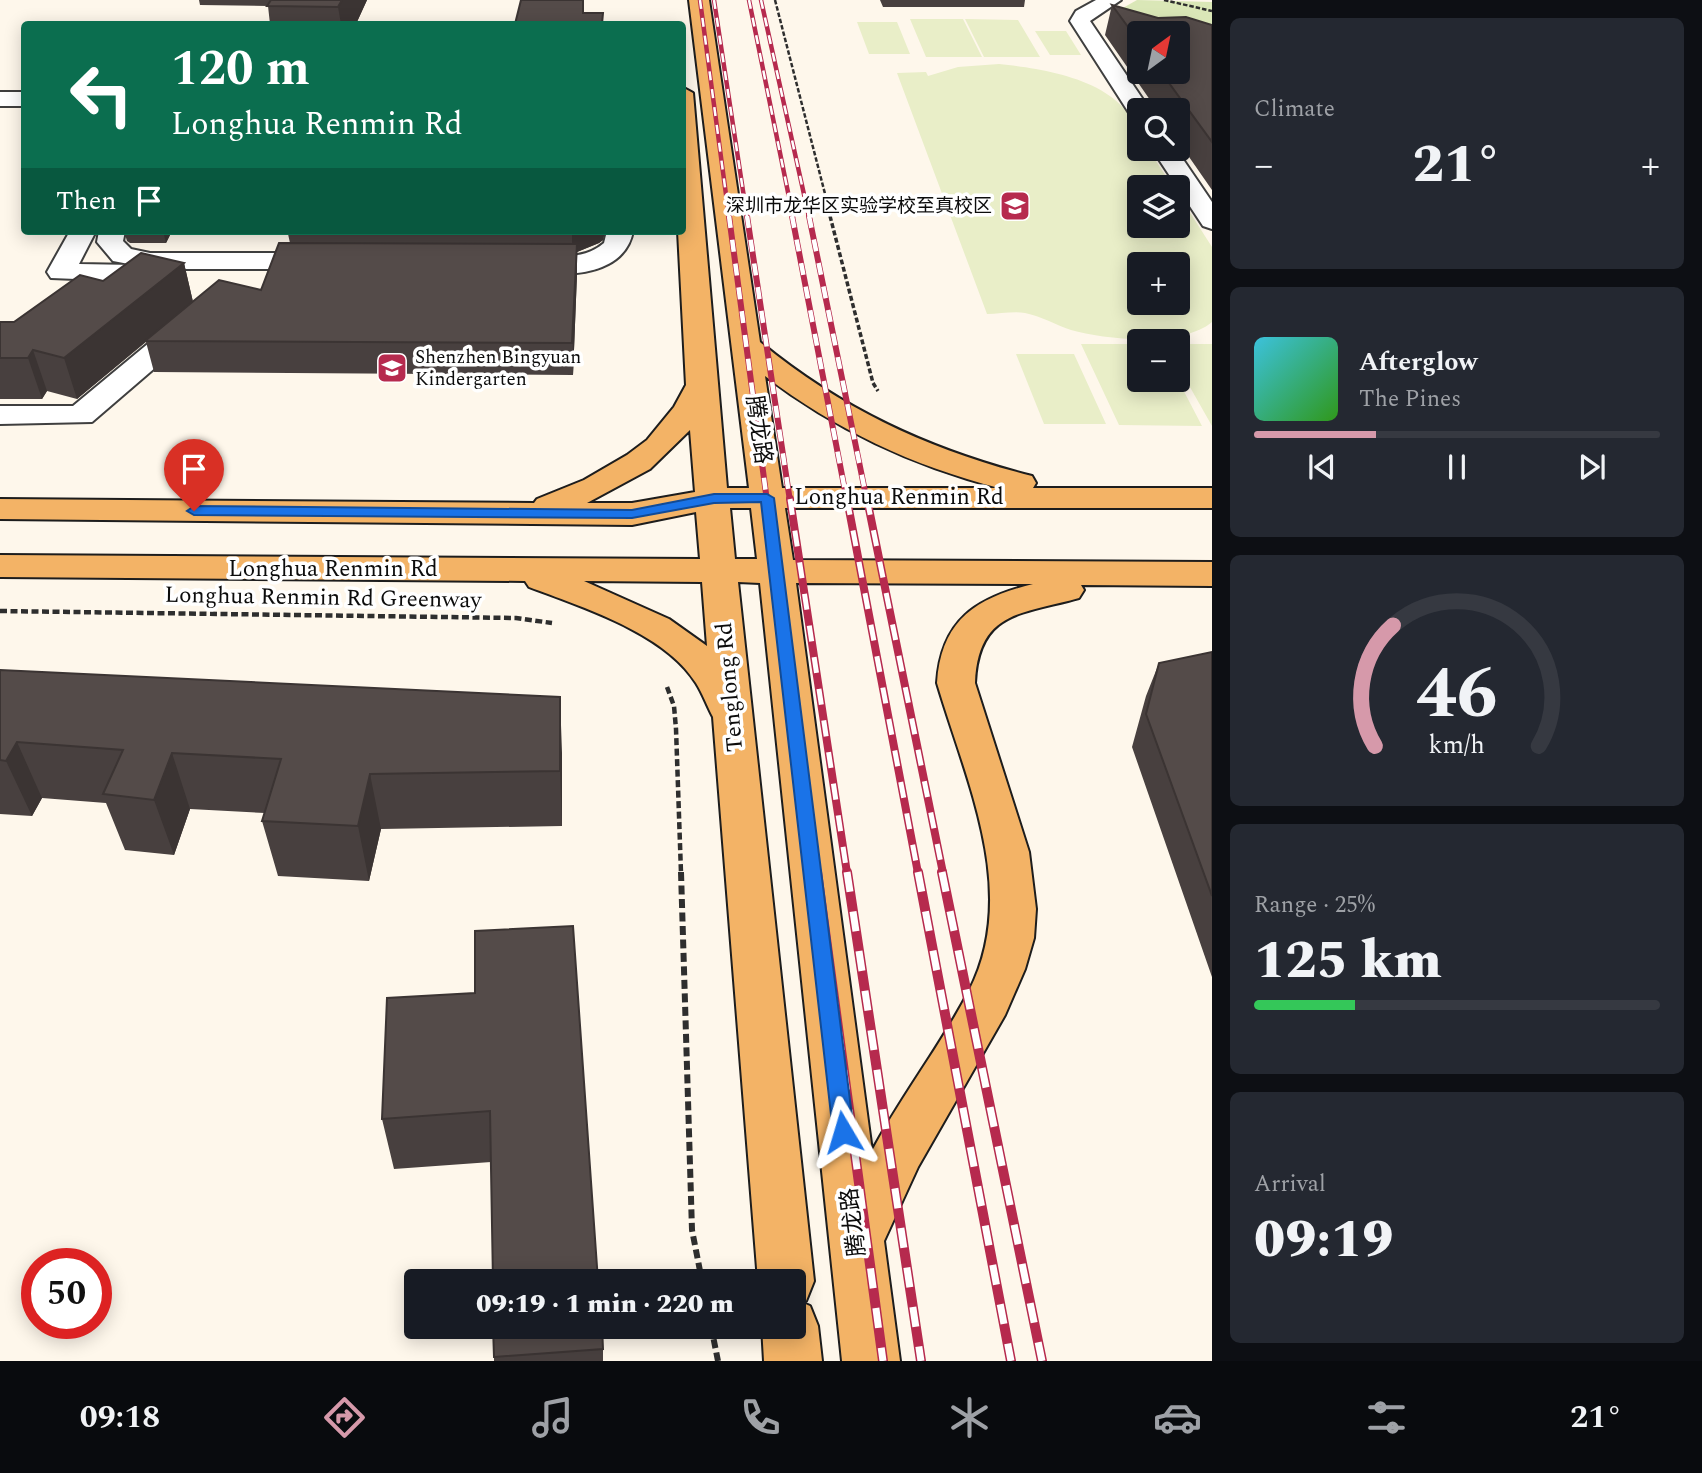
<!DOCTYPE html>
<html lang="en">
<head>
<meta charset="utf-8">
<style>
	:root { --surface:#171b24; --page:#242831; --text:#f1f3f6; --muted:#9ea1a6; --line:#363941; --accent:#d699aa }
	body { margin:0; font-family:Spectral,"Noto Sans SC",serif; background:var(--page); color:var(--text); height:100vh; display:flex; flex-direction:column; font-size:26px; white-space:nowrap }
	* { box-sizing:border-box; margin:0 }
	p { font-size:23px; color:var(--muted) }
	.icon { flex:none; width:38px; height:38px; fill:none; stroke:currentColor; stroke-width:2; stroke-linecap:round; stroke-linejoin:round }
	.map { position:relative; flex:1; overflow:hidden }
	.sheet { display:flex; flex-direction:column; gap:18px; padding:18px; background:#0d0f14; width:490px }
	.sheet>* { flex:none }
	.hud { position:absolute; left:21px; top:21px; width:665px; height:214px; border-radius:7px; box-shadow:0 4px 18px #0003; background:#0b6e4f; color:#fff; overflow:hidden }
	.needle { width:46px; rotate:33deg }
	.tools { position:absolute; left:1127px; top:21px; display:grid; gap:14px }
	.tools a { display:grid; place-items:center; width:63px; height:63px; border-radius:7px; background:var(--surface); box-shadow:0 4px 18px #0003; font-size:35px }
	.speed { position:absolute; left:21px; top:1248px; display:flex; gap:14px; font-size:35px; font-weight:700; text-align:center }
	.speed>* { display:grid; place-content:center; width:91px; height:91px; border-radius:50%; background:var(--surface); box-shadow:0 4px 18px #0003; line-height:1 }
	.speed .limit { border:10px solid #d22; background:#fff; color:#111 }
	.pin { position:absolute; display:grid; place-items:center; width:60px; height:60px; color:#fff; margin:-72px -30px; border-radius:50% 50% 50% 0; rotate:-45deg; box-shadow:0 0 7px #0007 }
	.pin .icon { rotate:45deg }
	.me { position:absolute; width:77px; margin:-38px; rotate:353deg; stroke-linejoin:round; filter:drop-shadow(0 0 5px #0008) }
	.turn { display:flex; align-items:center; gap:24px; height:147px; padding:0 35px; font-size:32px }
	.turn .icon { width:91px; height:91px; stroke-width:2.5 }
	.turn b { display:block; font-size:49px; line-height:60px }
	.then { display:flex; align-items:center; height:66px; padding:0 35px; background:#0003; gap:14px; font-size:26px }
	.big { font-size:52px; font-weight:800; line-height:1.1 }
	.sheet .tile { flex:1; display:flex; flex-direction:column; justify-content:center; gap:10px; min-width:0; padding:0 24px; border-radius:10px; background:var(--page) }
	.sheet .dial { align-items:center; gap:0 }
	.dial svg { height:182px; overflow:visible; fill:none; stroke:var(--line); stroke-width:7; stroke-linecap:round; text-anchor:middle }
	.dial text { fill:var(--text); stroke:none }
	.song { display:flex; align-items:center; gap:21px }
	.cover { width:84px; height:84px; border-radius:10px; background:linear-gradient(135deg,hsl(190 70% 55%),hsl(110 70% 35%)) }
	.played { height:7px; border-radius:4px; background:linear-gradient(90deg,var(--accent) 30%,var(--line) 30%) }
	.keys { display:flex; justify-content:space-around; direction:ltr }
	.heat { display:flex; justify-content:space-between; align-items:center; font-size:38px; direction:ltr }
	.charge { height:10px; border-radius:5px; background:linear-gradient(90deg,#34c759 25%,var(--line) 0) }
	.trip { position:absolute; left:404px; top:1269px; width:402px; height:70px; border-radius:7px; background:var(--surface); box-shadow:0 4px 18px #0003; font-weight:800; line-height:70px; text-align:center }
	.tab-bar { display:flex; height:112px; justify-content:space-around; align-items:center; background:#090b0e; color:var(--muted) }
	.tab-bar .icon { width:49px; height:49px }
	.tab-bar .on { color:var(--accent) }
	.tab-bar b { font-size:32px; color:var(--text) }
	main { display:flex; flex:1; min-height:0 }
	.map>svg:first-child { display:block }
	.green { fill:#dae7b7 }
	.pitch { fill:#e9eec8; fill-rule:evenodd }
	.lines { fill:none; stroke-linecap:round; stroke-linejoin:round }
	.minor-casing { stroke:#3f3f3f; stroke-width:4 }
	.major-casing { stroke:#1d1d1d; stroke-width:4 }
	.path-far3 { stroke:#2e2e2e; stroke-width:2.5; stroke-dasharray:4.5 2; stroke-linecap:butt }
	.path-far2 { stroke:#2e2e2e; stroke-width:3.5; stroke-dasharray:5 2.5; stroke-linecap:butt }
	.path-far1 { stroke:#2e2e2e; stroke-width:4.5; stroke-dasharray:7 3.5; stroke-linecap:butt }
	.path { stroke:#2e2e2e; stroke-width:6; stroke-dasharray:9 4.5; stroke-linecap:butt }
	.minor { fill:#fff; fill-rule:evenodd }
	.major { fill:#f3b366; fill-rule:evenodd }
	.rail-far3-casing { stroke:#b62a4e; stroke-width:4.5 }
	.rail-far2-casing { stroke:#b62a4e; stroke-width:6 }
	.rail-far1-casing { stroke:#b62a4e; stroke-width:8 }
	.rail-casing { stroke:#b62a4e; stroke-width:10 }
	.rail-far3 { stroke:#fff; stroke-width:2.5; stroke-dasharray:9; stroke-linecap:butt }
	.rail-far2 { stroke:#fff; stroke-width:4.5; stroke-dasharray:12; stroke-linecap:butt }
	.rail-far1 { stroke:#fff; stroke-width:5; stroke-dasharray:16; stroke-linecap:butt }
	.rail { stroke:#fff; stroke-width:7; stroke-dasharray:20; stroke-linecap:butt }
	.wall { fill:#48403f; fill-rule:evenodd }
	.shaded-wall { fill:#3b3433 }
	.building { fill:#544b49; stroke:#3b3433; stroke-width:2 }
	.route { fill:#1a73e8; stroke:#114b97; stroke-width:2 }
	.labels { text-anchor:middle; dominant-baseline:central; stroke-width:7; stroke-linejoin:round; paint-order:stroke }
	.far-poi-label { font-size:19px; fill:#0c0c0c; stroke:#fff; text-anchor:end }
	.street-label { font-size:23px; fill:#0c0c0c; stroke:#fff }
</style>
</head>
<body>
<main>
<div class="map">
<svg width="1212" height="1361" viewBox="0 0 1212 1361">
	<rect width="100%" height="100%" fill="#fef7eb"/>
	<path class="green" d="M1137,0L1212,2V40L1114,13Z"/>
	<path class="pitch" d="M910,19H963L982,57H926Z
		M965,19L1018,20L1040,57H984Z
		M857,22H897L910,54H869Z
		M1035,31H1066L1081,55H1050Z
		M999,64C1049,69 1139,83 1139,149H1148L1173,187H1139V226H1178V194L1212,247V322C1183,347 1106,340 1071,330C1056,325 1041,316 1025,313C1014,311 999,314 987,314L897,73L926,72L928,76L958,67ZM1178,264V303H1139V264Z
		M1081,344H1139V380H1178L1202,426L1119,425Z
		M1178,344H1212V426L1178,366Z
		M1016,354H1074L1106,424H1044Z"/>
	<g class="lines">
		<g class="minor-casing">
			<path id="minor" d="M1096,0H1121L1090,21L1150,110H1139V118L1131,116L1070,21L1076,11Z
				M0,92H24V106H0Z
				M1152,149H1176L1212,202V229L1203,226Z
				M70,231H96L79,264L134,265L113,261L97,242L99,231H125L123,241L131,249L150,253H325L334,255L338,261L334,267L325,269H162L166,274L162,280L152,282L51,278L47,272Z
				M607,231H633C624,280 554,278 516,269L512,263L516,257C547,250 577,266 604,243Z
				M189,315L199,318L203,324L199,330L92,422L0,424V406H73L179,318Z"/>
		</g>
		<g class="major-casing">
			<path id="major" d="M689,0H709L760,342C841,409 930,450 1032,476L1036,483L1033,488H1212V508H785L793,560L1212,562V586L1081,585L1084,590L1079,598C1022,614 978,611 975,683L1029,852L1036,909L1034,938L1025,969L1005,1015L918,1167L884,1241L900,1361H842L760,583L738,582L814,1281L806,1301L801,1302L810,1306L818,1326L822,1361H764L762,1326H794V1281H758L713,717C707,706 703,694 696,683C665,633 582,607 529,587L525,581L0,577V555L700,559L696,512L632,525L0,519V499L534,503L537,499L584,480L627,455L647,440L674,407L686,385L678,231H682V87L693,93L727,488H749ZM765,376C836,430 913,466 999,488H782ZM690,430L695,492L632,503H587L650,469ZM730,508H751L757,559H735ZM584,581L702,582L707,646L669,619ZM796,583L1033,584C976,598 941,620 937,683C966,781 1020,892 969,991C940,1047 901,1096 872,1151Z"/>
		</g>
		<path class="path-far3" d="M775,0L831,217
			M1164,0L1212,11"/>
		<path class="path-far2" d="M830,216L873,383L878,391"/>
		<path class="path-far1" d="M0,611L516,618L552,623
			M667,687L674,706L676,729L681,873"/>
		<path class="path" d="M681,872L692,1230L702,1281
			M711,1326L718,1361"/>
		<use href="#minor" class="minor"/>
		<use href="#major" class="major"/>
		<g class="rail-far3-casing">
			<path id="rail-far3" d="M700,0L729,217
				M714,0L747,217
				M749,0L793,217
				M761,0L809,217"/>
		</g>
		<g class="rail-far2-casing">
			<path id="rail-far2" d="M729,216L767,501
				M747,216L790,501
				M792,216L847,501
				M809,216L867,501"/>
		</g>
		<g class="rail-far1-casing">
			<path id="rail-far1" d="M767,499L817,873
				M790,499L847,873
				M847,499L918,873
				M867,499L943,873"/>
		</g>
		<g class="rail-casing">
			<path id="rail" d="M817,872L883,1361
				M847,872L921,1361
				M918,872L1011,1361
				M942,872L1042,1361"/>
		</g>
		<use href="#rail-far3" class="rail-far3"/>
		<use href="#rail-far2" class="rail-far2"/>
		<use href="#rail-far1" class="rail-far1"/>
		<use href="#rail" class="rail"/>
	</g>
	<path class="wall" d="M199,0H367L356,24H270L268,6L200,5Z
		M880,0H1025L1024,7H883Z
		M1112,5L1158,18L1212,25V190L1178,141V110H1157L1105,35ZM1139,33L1178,72H1139Z
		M124,231H605L603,240L599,243L577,252V274L573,375L154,372L146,342L77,399L47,391L42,399H0V322H14L103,281L184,263L193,302L261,290L290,243L288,234L171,233L166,243H130L127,241Z
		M1212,652V977L1132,747L1146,696L1159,663Z
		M0,670L562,753V826L381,829L369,881L278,876L262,821L265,813L190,809L174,855L125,850L106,803L42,798L32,816L0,814Z
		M475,993L598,1281L491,1162L394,1169L382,1119Z
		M603,1349V1361H494V1357Z"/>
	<path class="shaded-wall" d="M342,0H367L356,24H341L338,7Z
		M163,231H171V233L166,243Z
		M572,231H605L603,240L599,243L577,252V274L573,375Z
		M184,263L193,302L77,399L64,358Z
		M33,350L47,391L42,399L28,358Z
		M560,697L562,753V826L560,771Z
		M17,742L42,798L32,816L6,761Z
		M172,753L190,809L174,855L154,800Z
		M370,774L381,829L369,881L358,826Z"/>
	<path class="building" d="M271,0H342L338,7L267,6Z
		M521,0H583V13H603L602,24H515Z
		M1112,5L1158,18L1186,17L1212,25V142L1161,72H1178V33H1139V42Z
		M279,243L577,244L572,343L145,341L219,280L261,290Z
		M141,253L184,263L64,358L33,350L28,358H0V322H14L80,275L103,281Z
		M1212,652V896L1146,714L1159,663Z
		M0,670L560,697V771L370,774L358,826L262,821L281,759L172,753L154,800L103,794L123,750L17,742L6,761L0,760Z
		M573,926L598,1281H493L490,1111L382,1119L387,998L475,993V931Z
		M493,1326H602L603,1349L494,1357Z"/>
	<path class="route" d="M714,494H767L774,498L854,1132L851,1139L843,1142L836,1139L833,1132L761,502L714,503L632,518L194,515L187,511L194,506L632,510Z"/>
	<defs>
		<g id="school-square" transform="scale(1.575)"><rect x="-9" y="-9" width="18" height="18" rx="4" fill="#b62a4e" stroke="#fff"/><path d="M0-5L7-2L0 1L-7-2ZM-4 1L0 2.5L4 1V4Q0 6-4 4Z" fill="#fff"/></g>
	</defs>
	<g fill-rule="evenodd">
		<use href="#school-square" x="1015" y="206"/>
		<use href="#school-square" x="392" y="368"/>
	</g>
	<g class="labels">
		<g class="far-poi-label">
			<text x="992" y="206">深圳市龙华区实验学校至真校区</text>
			<text x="415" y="357" text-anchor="start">Shenzhen Bingyuan<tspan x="415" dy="22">Kindergarten</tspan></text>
		</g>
		<g class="street-label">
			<text transform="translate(758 430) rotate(82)">腾龙路</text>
			<text x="899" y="497">Longhua Renmin Rd</text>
			<text x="333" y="569">Longhua Renmin Rd</text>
			<text transform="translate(323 598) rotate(1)">Longhua Renmin Rd Greenway</text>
			<text transform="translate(730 687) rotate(-95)">Tenglong Rd</text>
			<text transform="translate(854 1222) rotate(-97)">腾龙路</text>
		</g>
	</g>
</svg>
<div class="tools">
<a><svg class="needle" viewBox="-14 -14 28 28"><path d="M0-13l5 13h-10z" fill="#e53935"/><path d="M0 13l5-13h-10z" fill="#9ea1a6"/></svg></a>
<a><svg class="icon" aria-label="search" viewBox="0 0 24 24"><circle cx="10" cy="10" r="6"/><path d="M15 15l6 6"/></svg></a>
<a><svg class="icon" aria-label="layers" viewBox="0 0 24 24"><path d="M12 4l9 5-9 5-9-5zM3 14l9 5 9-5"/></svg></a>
<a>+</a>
<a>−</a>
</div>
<div class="speed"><div class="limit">50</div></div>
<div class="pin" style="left:194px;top:511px;background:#d93025"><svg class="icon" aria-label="arrive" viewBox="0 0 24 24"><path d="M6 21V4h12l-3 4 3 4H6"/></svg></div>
<svg class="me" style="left:843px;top:1132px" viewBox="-20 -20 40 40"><path d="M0-17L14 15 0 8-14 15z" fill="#1a73e8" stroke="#fff" stroke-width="4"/></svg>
<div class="trip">09:19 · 1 min · 220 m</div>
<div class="hud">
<div class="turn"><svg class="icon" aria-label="left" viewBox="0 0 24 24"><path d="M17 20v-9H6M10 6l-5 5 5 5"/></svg><div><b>120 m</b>Longhua Renmin Rd</div></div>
<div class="then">Then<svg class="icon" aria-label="arrive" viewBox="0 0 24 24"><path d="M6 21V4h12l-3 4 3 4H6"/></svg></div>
</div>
</div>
<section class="sheet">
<div class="tile"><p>Climate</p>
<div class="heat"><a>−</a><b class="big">21°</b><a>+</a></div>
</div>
<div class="tile">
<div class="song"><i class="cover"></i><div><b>Afterglow</b><p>The Pines</p></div></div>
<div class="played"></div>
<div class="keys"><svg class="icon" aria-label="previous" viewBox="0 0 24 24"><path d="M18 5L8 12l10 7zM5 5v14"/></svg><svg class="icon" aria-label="pause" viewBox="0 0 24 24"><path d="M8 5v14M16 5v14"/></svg><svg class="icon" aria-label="next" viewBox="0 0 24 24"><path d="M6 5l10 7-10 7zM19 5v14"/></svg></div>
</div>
<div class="tile dial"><svg viewBox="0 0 100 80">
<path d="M14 69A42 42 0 1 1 86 69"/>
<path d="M14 69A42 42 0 0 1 22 16" stroke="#d699aa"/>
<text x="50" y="56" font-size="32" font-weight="700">46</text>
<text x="50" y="72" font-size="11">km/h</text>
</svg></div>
<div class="tile"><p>Range · 25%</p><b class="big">125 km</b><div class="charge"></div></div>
<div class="tile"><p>Arrival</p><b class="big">09:19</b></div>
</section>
</main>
<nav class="tab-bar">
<b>09:18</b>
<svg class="icon on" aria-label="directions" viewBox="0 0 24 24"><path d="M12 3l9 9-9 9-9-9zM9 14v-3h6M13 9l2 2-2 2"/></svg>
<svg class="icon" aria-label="music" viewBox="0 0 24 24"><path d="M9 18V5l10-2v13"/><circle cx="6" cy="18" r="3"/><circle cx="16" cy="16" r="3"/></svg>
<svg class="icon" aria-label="phone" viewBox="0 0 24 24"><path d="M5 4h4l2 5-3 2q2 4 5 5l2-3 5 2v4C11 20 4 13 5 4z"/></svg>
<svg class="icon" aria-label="climate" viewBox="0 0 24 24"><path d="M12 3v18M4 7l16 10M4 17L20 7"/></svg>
<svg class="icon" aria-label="car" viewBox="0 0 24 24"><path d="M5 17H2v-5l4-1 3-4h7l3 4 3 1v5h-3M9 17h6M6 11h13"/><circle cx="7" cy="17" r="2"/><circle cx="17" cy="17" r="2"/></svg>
<svg class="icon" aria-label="filters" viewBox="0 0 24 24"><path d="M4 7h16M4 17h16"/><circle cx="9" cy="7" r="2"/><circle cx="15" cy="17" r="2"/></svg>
<b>21°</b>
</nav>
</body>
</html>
